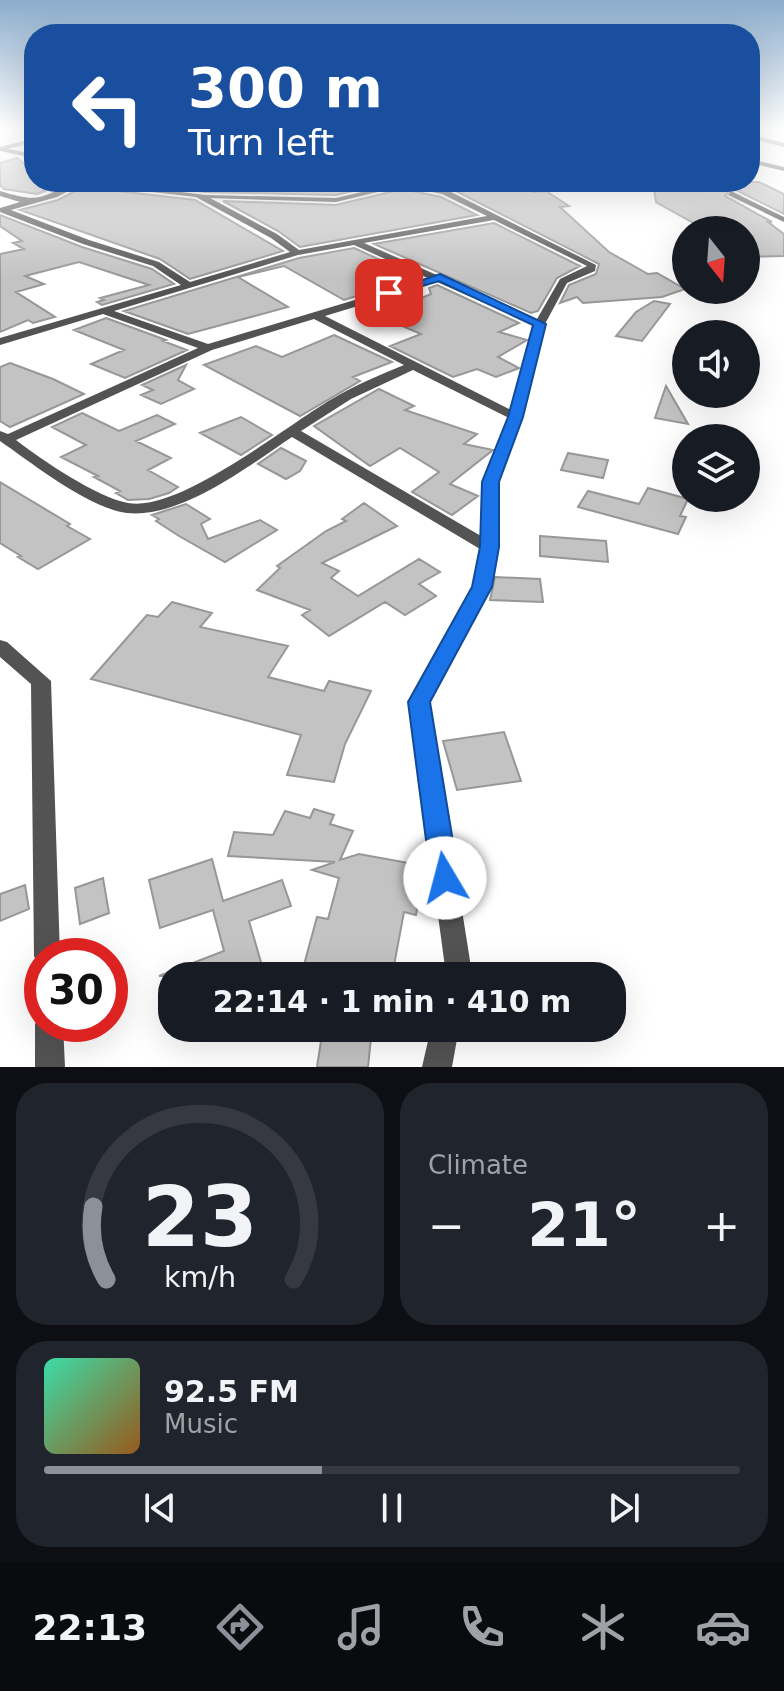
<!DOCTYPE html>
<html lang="en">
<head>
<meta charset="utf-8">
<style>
	:root { --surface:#171b24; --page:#20242c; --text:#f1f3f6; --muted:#9ea1a6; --line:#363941; --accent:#8c9099 }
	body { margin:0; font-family:"DejaVu Sans",sans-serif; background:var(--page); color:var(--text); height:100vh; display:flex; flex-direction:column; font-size:30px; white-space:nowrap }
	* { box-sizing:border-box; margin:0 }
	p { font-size:26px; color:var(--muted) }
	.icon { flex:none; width:44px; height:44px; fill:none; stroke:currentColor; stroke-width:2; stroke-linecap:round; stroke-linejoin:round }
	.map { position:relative; height:1067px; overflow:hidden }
	.panel { display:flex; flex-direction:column; gap:16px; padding:16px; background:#0d0f14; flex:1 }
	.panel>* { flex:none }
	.top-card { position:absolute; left:24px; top:24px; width:736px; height:168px; border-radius:32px; box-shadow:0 8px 32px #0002; background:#1a4fa0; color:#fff; overflow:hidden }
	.needle { width:52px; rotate:163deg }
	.tools { position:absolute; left:672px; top:216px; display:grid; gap:16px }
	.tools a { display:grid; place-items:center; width:88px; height:88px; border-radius:50%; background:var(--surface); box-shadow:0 8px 32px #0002; font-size:40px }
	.speed { position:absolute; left:24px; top:938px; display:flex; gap:16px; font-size:40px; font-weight:700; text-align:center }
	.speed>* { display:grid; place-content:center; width:104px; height:104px; border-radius:50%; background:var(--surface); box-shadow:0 8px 32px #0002; line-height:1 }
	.speed .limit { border:12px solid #d22; background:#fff; color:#111 }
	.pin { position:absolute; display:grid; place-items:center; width:68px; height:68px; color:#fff; margin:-34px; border-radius:16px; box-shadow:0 4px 12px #0006 }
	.me { position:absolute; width:88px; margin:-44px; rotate:352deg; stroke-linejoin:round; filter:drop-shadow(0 0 6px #0008) }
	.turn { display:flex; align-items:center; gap:28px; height:168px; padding:0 32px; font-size:36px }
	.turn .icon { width:104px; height:104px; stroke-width:2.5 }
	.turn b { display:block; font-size:56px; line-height:68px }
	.big { font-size:60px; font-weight:600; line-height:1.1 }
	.panel .widget { flex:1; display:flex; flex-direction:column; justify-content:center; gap:12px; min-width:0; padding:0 28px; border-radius:32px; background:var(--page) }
	.panel .dial { align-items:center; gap:0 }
	.dial svg { height:208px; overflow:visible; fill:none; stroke:var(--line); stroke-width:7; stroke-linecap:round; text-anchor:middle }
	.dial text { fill:var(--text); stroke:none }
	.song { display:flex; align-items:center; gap:24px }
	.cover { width:96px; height:96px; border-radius:12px; background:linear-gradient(135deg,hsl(160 70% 55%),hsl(30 70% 35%)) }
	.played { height:8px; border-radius:4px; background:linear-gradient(90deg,var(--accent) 40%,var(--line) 40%) }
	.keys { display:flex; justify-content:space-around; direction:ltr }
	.heat { display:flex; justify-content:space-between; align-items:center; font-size:44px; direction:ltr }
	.panel .tiles { flex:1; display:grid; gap:16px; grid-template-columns:1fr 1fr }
	.widget:last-child { grid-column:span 2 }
	.trip { position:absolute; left:158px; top:962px; width:468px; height:80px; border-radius:32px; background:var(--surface); box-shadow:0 8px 32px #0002; font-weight:600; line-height:80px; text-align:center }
	.dock { display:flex; height:128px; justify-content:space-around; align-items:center; background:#090b0e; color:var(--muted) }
	.dock .icon { width:56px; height:56px }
	.dock .current { color:var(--accent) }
	.dock b { font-size:36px; color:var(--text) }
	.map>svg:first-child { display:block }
	.building { fill:#c3c3c3; stroke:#979797; stroke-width:2 }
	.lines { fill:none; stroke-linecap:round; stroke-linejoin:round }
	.street { fill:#535353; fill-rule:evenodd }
	.route { fill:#1a73e8; stroke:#114b97; stroke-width:2 }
</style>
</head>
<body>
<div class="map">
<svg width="784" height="1067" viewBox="0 0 784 1067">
	<rect width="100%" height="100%" fill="#fff"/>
	<path class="building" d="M17,158L34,172V182L58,186L37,194L4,189L0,185V163Z
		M127,182H244L306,187L350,182H390L336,195L205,192Z
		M471,182H516L534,192L546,191L569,206L560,207L609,252L648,274L657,273L685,289L662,297L583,303L577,297L560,303L569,285L596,274L599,264L448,187L438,185Z
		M653,182H759L784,194V214L732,188L725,196L772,222H768L784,234V256L746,257V230H706L656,202Z
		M83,187L195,200L283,251L190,279L160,259L20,210L58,200Z
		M403,189L441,197L477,215L300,247L278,231L223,201L336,205Z
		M0,215L82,247L152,269L174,284L102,305L97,302L104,300L100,298L149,285L79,262L25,276L44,284L16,292L55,317L33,323L28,320L0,332V254L24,249L13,243L22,241L0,226Z
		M494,223L580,266L557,278L538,311L531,313L374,244Z
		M354,248L418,277L344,300L284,266L238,277L288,307L188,334L124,311L299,258Z
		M437,285L519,323L499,332L527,340L498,357L519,368L496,377L477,369L453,377L390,346L421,334L379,316L431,294L429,288Z
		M654,301L670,304L642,341L616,336L636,312Z
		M106,318L166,340L163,341L187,350L125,378L91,364L124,350L74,330Z
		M334,335L392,362L353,377L360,381L300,416L204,365L256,346L282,357Z
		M10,363L53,379L84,394L10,427L0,421V367Z
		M186,365L178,380L194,389L161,404L141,395L153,390L142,385Z
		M666,386L688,424L655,418Z
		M379,389L414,406L405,410L477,434L464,444L493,450L450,484L478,496L452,515L412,492L439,472L400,448L370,466L314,426Z
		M82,413L119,431L157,415L175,424L136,441L171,458L148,470L178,487L169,493L149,499L128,500L116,493L120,491L94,477L98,476L61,457L86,445L52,427Z
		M241,417L272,435L241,455L200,433Z
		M281,448L306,461L300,471L286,479L258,464Z
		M568,453L608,460L603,478L561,470Z
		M0,482L70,524L67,526L90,539L38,569L18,557L21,556L0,543Z
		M648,488L688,499L680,516L686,517L678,534L578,507L588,491L639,504Z
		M364,503L397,526L322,563L339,571L331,578L358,596L419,559L440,572L419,584L436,596L405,615L385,602L329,636L302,615L310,610L257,590L280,568L277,566L326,531L346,521L342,519Z
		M186,504L210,519L201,524L208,539L260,520L277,530L225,562L179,536L156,521L159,519L152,515Z
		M540,536L606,541L608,562L540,556Z
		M495,577L540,579L543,602L490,600Z
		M172,602L212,613L200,627L288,646L268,677L324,691L329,681L371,691L345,744L334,782L287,775L301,735L91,679L147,615L158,617Z
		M504,732L521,781L457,790L443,741Z
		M314,809L334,815L330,824L353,831L340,860L359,854L425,866L416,915L404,912L392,976H301L317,917L328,919L339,878L312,870L335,862L228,856L234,832L273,835L285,811L310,818Z
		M212,859L223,901L282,880L291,906L249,921L265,976H159L224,951L213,910L160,928L149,880Z
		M103,878L109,913L80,924L75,888Z
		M25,885L29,909L0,921V894Z
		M323,1028H372L368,1067H317Z"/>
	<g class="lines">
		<path class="street" d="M750,134L784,143V147L750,138Z
			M34,138V142L8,149L34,154V158L0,151V147Z
			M750,159L784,167V171L750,163Z
			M73,182H103L205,195L336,198L396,184L393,182H407L447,190L596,265L595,271L567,283L545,324L523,417L497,482V547L491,587L429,702L471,967L469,976H443L445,967L409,702L473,587L480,549L292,437C250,465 181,519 127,513C88,508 32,463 0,441V431L8,434L198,348L103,314L0,345V338L181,285L153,266L83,244L0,212V208L20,202L0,196V191C37,202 39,200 73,182ZM82,184L196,197L271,238L290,252L190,282L159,262L89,240L11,210L57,197ZM403,186L442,194L487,216L299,250L277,234L210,198L336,202ZM494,220L587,266L560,279L537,319L364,243ZM354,245L428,278L208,344L114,311L298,255ZM437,282L534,325L511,410L325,316ZM314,319L404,365C380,375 355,385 332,399C287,425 179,513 128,503C96,497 42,460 16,440L212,350ZM413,370L509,418L483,482L481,536L301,431L351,399Z
			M731,191L784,217V222L728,195Z
			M0,640L7,642L51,681L60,956H42V967L38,965L34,956L31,684L0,657Z
			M42,1013V1024H63L65,1067H35V1024Z
			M431,1028H459L452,1067H422Z"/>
	</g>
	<linearGradient id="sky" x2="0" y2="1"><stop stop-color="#8baccc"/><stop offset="0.46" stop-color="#fff"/><stop offset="1" stop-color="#fff" stop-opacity="0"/></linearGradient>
	<rect width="784" height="278" fill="url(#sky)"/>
	<path class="route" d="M440,274L546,324L523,417L499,482V547L492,587L430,702L459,878L455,887L445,891L435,887L431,878L408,702L472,587L480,547L482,482L508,417L533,325L439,281L389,296L384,293Z"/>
</svg>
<div class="tools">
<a><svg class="needle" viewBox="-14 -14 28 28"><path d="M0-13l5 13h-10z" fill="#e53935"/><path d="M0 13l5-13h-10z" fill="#9ea1a6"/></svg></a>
<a><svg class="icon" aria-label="sound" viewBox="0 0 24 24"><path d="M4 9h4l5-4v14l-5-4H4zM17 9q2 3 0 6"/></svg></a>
<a><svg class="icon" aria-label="layers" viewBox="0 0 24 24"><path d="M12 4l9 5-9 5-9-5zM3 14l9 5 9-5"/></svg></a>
</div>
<div class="speed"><div class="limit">30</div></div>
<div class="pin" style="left:389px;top:293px;background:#d93025"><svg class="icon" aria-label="arrive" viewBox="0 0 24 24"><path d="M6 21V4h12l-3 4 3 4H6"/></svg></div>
<svg class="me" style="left:445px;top:878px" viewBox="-20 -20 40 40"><circle r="19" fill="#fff"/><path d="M0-13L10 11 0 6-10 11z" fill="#1a73e8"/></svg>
<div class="trip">22:14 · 1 min · 410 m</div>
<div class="top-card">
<div class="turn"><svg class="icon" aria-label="left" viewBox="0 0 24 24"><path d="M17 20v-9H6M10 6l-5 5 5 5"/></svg><div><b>300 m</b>Turn left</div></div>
</div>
</div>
<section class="panel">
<div class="tiles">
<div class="widget dial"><svg viewBox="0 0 100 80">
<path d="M14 69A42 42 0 1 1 86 69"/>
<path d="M14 69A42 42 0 0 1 9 41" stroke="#8c9099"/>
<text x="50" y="56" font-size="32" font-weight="700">23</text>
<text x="50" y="72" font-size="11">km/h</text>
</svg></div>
<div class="widget"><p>Climate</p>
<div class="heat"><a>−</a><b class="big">21°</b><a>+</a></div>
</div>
<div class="widget">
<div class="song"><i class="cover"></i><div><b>92.5 FM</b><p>Music</p></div></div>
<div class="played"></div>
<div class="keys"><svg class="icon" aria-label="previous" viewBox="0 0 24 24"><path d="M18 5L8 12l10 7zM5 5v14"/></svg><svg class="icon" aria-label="pause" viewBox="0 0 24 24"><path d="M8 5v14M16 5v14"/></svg><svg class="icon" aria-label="next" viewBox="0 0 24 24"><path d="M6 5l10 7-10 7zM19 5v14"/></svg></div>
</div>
</div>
</section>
<nav class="dock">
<b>22:13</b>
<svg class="icon current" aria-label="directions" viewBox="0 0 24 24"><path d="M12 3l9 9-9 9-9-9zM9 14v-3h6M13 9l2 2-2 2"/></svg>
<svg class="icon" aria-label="music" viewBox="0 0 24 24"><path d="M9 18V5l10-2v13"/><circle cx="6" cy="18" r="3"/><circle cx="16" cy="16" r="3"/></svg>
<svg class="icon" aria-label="phone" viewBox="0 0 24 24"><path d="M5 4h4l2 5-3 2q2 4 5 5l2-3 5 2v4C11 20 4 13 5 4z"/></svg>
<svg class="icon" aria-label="climate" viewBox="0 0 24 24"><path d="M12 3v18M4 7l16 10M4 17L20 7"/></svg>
<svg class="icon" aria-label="car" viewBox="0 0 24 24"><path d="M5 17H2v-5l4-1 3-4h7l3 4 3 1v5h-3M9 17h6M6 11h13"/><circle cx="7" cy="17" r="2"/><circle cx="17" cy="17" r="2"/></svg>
</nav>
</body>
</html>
